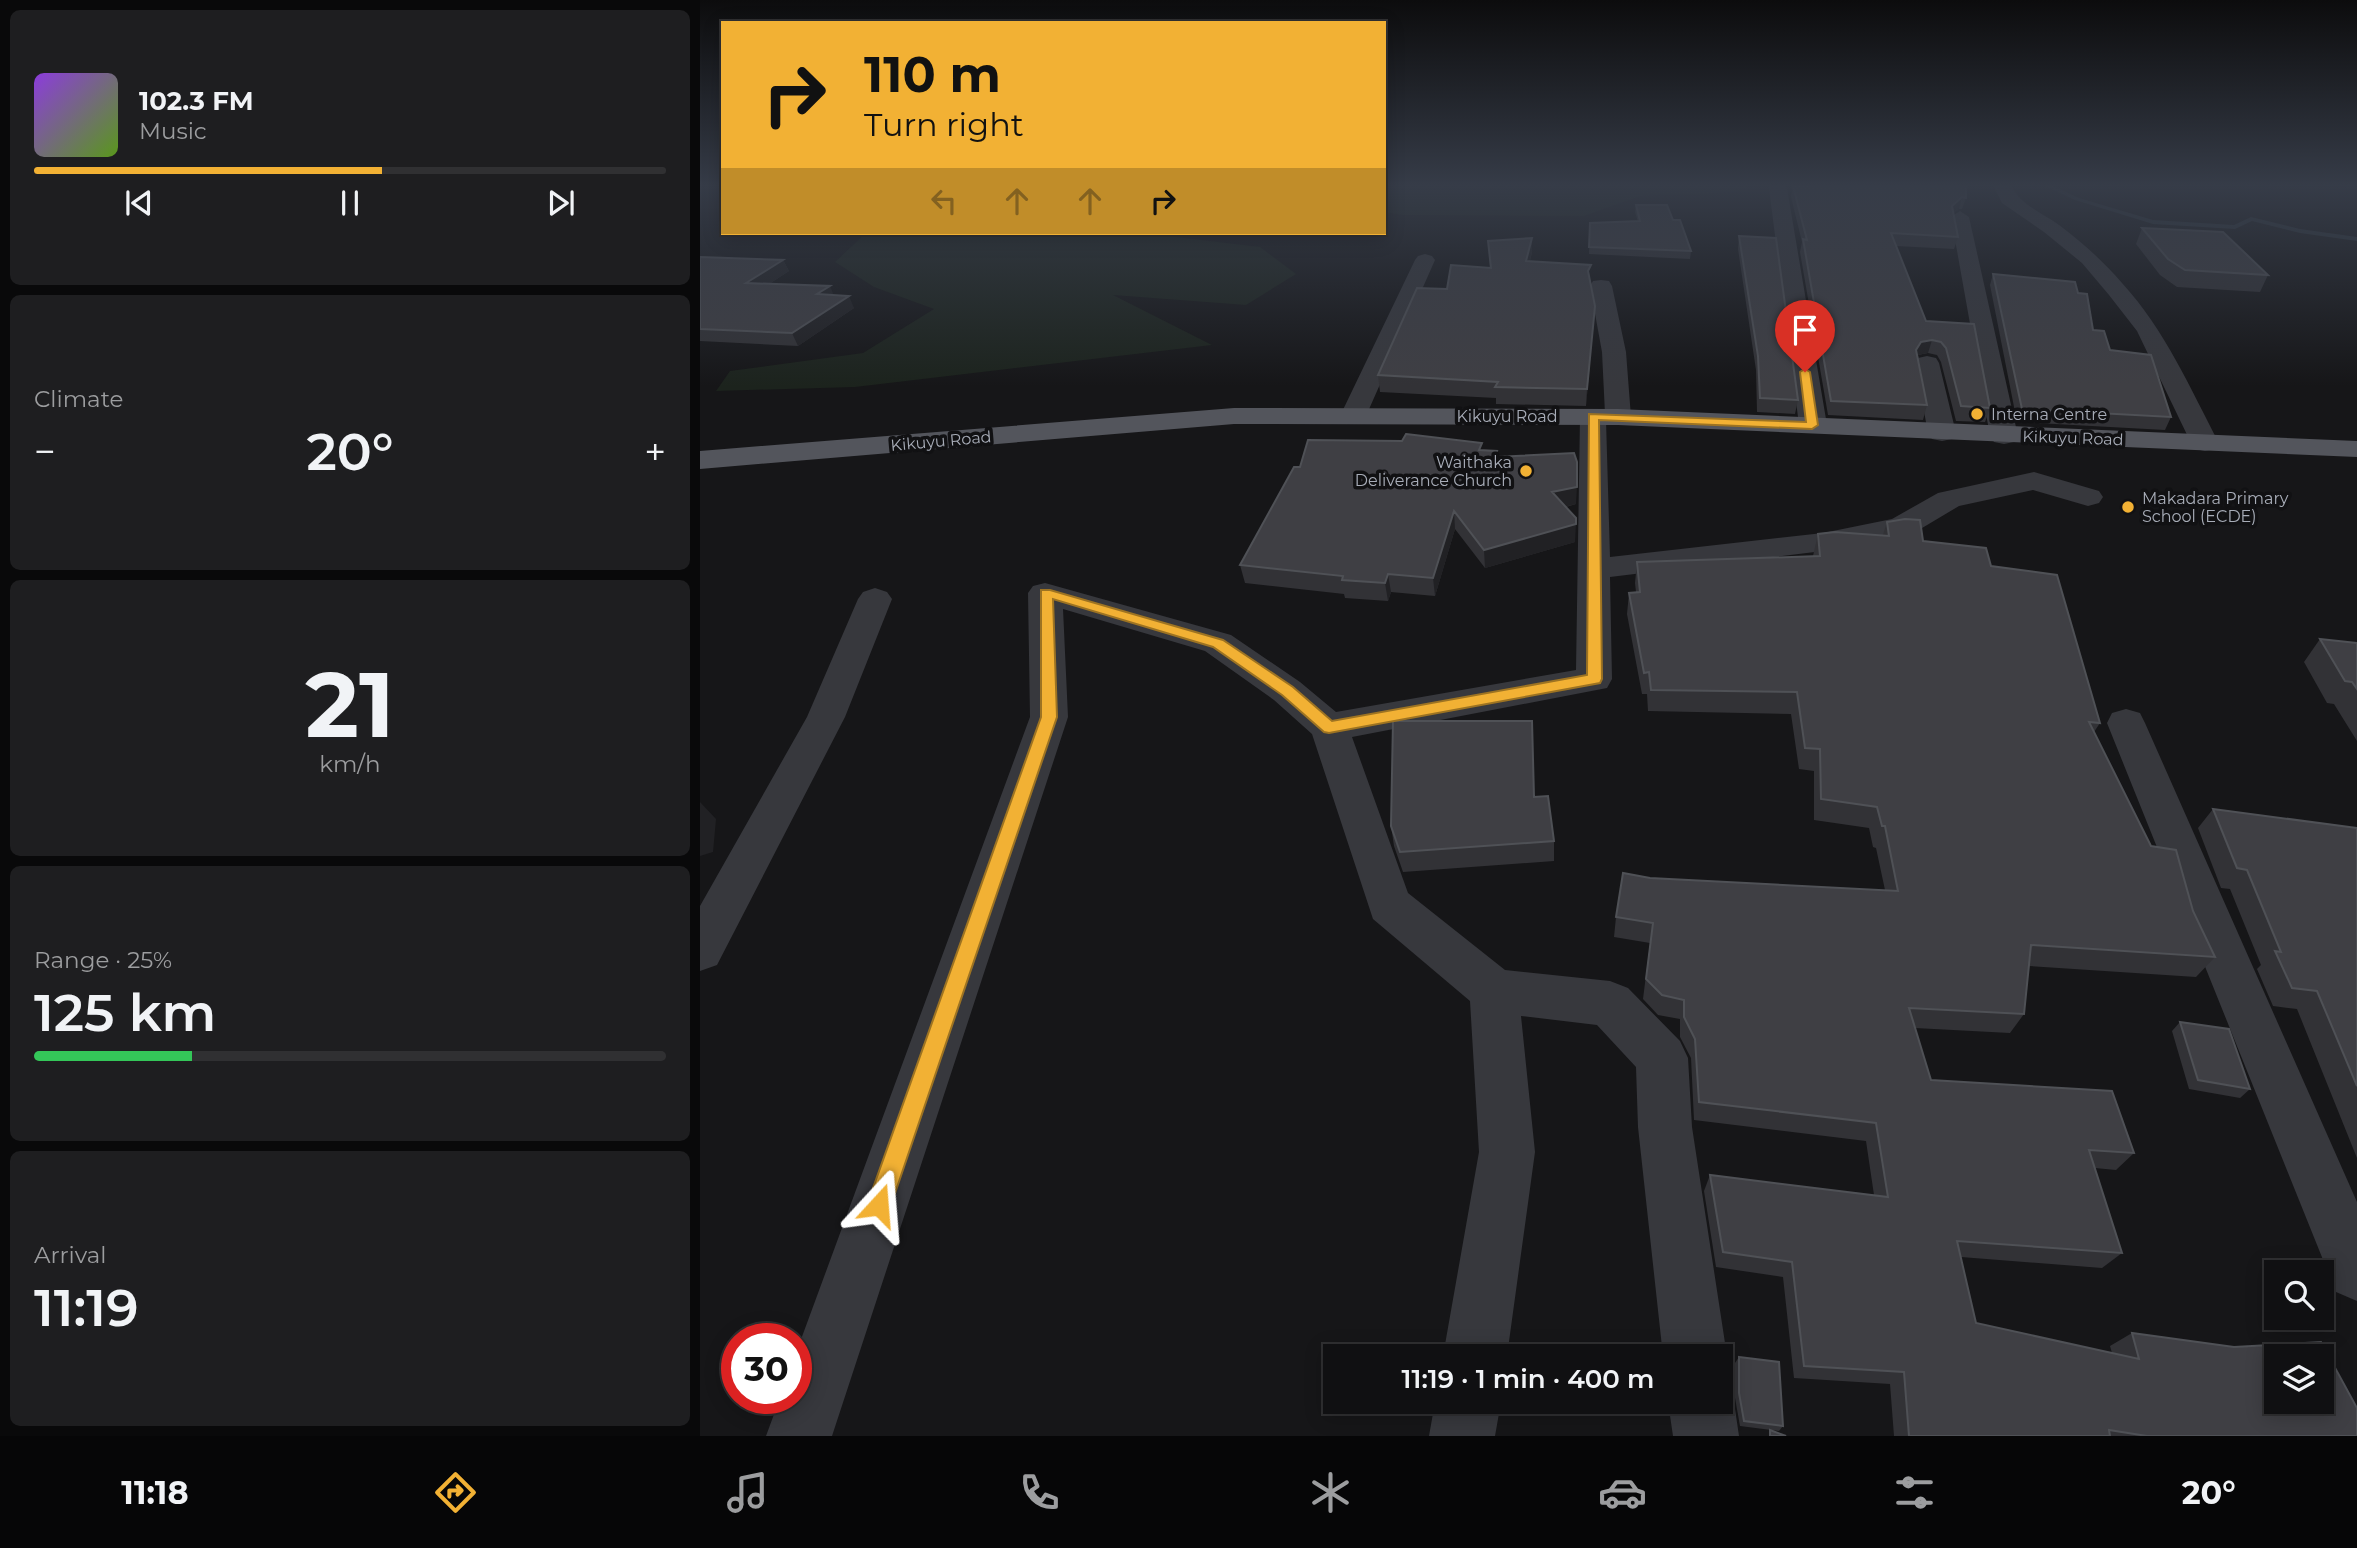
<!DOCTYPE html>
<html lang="en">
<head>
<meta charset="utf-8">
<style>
	:root { --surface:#101012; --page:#1e1e20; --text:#f1f3f6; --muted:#9c9d9f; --line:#303032; --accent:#f2b134 }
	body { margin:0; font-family:Montserrat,sans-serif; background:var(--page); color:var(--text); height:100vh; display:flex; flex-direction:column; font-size:26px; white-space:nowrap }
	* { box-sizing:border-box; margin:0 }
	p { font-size:23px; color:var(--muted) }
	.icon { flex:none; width:38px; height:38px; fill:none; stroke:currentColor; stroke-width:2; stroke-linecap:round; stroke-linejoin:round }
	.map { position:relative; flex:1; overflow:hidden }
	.details { display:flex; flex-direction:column; gap:10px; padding:10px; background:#09090a; width:700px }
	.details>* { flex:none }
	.top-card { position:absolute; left:21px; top:21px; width:665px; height:214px; border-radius:0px; box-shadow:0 4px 18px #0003,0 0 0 2px var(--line); background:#f2b134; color:#111; overflow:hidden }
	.buttons { position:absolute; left:1564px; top:1260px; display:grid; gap:14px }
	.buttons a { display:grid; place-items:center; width:70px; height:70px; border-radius:0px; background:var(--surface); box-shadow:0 4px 18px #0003,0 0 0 2px var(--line); font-size:35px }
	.speed { position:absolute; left:21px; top:1323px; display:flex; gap:14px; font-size:35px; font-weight:700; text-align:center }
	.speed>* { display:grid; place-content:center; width:91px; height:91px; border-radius:50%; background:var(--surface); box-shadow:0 4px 18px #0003,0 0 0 2px var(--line); line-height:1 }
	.speed .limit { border:10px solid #d22; background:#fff; color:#111 }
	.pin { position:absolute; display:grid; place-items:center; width:60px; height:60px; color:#fff; margin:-72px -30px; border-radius:50% 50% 50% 0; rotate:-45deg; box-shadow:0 0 7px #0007 }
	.pin .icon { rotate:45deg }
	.me { position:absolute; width:77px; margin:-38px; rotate:19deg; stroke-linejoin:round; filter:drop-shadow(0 0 5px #0008) }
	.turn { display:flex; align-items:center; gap:24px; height:147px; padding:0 28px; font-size:32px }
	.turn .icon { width:91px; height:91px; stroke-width:2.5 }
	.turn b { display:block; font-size:49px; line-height:60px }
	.lanes { display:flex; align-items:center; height:66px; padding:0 28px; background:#0003; justify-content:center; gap:35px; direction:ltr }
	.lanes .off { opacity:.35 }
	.big { font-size:52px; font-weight:600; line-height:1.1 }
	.details .card { flex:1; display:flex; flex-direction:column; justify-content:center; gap:10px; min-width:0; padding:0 24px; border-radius:10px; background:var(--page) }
	.details .dial { align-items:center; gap:0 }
	.dial b { font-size:91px; line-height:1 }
	.song { display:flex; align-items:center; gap:21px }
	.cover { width:84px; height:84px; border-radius:10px; background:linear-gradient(135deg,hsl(270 70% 55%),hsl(90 70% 35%)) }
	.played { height:7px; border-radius:4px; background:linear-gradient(90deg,var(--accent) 55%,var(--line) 55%) }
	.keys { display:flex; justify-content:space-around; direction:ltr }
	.heat { display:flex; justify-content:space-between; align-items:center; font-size:38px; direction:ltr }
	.charge { height:10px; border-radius:5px; background:linear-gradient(90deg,#34c759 25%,var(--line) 0) }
	.trip { position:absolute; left:623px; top:1344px; width:410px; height:70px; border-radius:0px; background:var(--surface); box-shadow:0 4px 18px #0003,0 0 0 2px var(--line); font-weight:600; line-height:70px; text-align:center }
	.tabs { display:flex; height:112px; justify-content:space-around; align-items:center; background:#060607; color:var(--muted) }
	.tabs .icon { width:49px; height:49px }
	.tabs .active { color:var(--accent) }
	.tabs b { font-size:32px; color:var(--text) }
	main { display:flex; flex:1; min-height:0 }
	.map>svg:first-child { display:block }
	.green { fill:#1c231d }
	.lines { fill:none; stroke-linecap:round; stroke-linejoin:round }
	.stream { fill:#2c353c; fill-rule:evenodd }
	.minor { fill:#37383d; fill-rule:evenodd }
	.major { fill:#53555c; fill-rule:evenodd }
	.wall { fill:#323236 }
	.shaded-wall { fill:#212124 }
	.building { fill:#3f3f44; stroke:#4f5156; stroke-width:2; fill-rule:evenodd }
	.route { fill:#f2b134; stroke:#9d7322; stroke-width:2 }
	.poi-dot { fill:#f2b134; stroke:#111113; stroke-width:2.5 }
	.labels { text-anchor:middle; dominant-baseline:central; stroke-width:7; stroke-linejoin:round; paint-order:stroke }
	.far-poi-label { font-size:16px; fill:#a8adb8; stroke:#111113; text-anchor:start }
	.far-street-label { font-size:16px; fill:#a8adb8; stroke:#111113 }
</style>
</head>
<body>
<main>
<section class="details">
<div class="card">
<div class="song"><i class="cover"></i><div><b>102.3 FM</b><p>Music</p></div></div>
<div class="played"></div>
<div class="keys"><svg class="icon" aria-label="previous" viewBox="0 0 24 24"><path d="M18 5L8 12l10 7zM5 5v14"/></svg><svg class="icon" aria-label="pause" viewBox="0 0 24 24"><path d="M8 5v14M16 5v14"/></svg><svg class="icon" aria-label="next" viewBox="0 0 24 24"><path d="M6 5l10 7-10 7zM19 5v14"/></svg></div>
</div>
<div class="card"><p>Climate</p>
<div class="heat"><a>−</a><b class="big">20°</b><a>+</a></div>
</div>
<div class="card dial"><b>21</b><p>km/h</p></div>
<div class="card"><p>Range · 25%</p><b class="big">125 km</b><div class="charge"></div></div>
<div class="card"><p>Arrival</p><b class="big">11:19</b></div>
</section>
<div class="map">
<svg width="1657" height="1436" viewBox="0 0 1657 1436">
	<rect width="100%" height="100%" fill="#161618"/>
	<path class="green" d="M684,185H1050L1037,192L940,196L884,216L703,215L684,212Z
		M166,233H467L476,237L560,247L596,274L546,305L413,295L512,345L155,387L16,391L30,371L163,353L234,309L174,287L135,262Z"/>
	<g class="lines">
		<path class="stream" d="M1343,185H1351L1379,198L1453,220L1534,225L1551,217L1600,229L1657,237V241L1600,233L1552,221L1535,229L1453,224L1375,200Z"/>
		<path class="minor" d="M1071,185H1085L1087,188L1127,425L1123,431L1113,433L1103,431L1099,425L1069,188Z
			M1293,185H1311C1320,205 1343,213 1359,225C1383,243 1403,261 1422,283C1465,330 1490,388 1519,443L1515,449L1505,451L1495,449L1491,443L1437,331L1409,295L1382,263L1344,232L1302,203Z
			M1260,211L1269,217L1318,436L1314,442L1304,444L1294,442L1290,436L1251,217Z
			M725,254L732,256L735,260L666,416L662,422L653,424L644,422L640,416L715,260L718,256Z
			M901,280L909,281L912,286L926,352L931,417L927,423L918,425L906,420L910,557L1123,533L1192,519L1238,493L1334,472L1399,491L1403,497L1399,503L1388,506L1333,490L1259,506L1212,534L1201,536L1123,551L910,577L912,679L907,688L652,737L708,893L805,970L910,981L928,988L980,1041L988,1058L992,1127L1027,1356L1020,1372V1356H963L938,1127L936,1067L897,1025L821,1016L835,1152L807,1356H743L779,1152L770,1001L673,919L612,734L574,700L505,651L363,609L368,717L132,1436H66L80,1398H96V1353L330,717L328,593L333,586L345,583L531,635L600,682L636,712L876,670L880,417L884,411L893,409L905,414L902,352L890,286L893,281Z
			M1227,356L1236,358L1239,363L1256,433L1252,439L1242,441L1232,439L1228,433L1215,363L1218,358Z
			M175,588L187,592L192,599L145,717L17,965L0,971V906L107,717L158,599L163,592Z
			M1426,709L1440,713L1445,723L1657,1202V1301L1636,1292L1407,723L1412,713Z
			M1020,1377L1024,1379L1034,1402L1039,1436H973L968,1402H1020Z
			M735,1402H801L795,1436H729Z"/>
		<path class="major" d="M534,408L918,409L1657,441V457L918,425L534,424L0,469V451Z"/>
	</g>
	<path class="wall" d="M1107,185H1266V198L1262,209H1259L1253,213L1258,237L1254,249L1196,246L1226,321L1290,408L1285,422L1256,421L1241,362L1237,355L1228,353L1218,355L1227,405L1223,420L1128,415L1100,252L1102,242L1091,197L1093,186H1107Z
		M936,205L973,220L991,251L990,259L889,254L890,223L938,222L935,212Z
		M1442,228L1568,275L1560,292L1477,287L1460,275L1436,244Z
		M1039,236L1098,400L1095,414L1057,412L1056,370L1038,249Z
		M788,241L832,252L830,261L890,281L895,306L886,406L796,404V398L680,392L678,375L747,289L790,268Z
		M0,257L83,260L89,271L69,284L134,295L154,308L98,346L0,341Z
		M1293,274L1378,293L1393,330L1471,417L1465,430L1317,422L1290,285Z
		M783,450L797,451V457L876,504L866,507L875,542L785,568L755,529L735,596L691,592L688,601L645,598L644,594L545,583L540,565L600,467Z
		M1187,522L1223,541L1291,566L1400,723L1394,732L1451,846L1493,911L1515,957L1496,977L1329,966L1324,1014L1310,1033L1215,1028L1231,1080L1434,1153L1416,1170L1395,1168L1422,1253L1402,1268L1261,1257L1276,1323L1412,1353L1410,1346L1432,1333L1657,1436H1194L1190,1384L1094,1378L1083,1277L1016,1267L1004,1191L1010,1175L1174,1195L1166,1141L994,1120L991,1058L980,1037V1019L958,1015L943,999L950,943L914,937L916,917L950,878L1185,890L1176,848L1173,847L1169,828L1114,820V771L1099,769L1091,714L948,711L947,694H942L927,614L929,593L936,592L935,583L937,562L1113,556L1118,534L1183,535Z
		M1620,639L1657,643V741L1634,704L1627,703L1604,662Z
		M834,797L854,841V861L703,872L694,846L691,826Z
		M1513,809L1657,828V1158L1597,1009L1573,1006L1557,969L1561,965L1530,889L1521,888L1498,828Z
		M1480,1022L1550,1089L1540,1098L1489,1089L1472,1031Z
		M1039,1357L1083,1426L1079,1431L1040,1426L1035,1398V1363Z"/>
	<path class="shaded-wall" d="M1262,197L1259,209L1248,217L1252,206Z
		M832,238V252L826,276V261Z
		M83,260L89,271L52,295L46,283Z
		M130,286L135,298L117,294Z
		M149,296L154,308L98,346L92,333Z
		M895,306L894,322L886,406L887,389Z
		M1232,340L1228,353L1217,355L1216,350L1221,342Z
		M877,487L876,504L852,510V492Z
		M754,511L755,529L735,596L733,578Z
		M876,524L875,542L785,568L784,550Z
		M688,574L691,592L688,601L685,583Z
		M0,802L16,819L13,852L0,856Z"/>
	<path class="building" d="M1110,185H1266V198L1262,197L1252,206L1258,237L1191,233L1226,321L1274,324L1290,408L1261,406L1246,348L1241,342L1232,340L1221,342L1216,350L1227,405L1131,401L1103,239L1107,240L1093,186H1110Z
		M936,205H967L973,220H980L991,251L889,247L890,223L940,221Z
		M1442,228L1523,232L1568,275L1485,270L1468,259Z
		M1039,236L1076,238L1098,400L1060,398L1058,356Z
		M832,238L826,261L891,265L888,271L895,306L887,389L795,387L798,382L678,375L717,288L747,289L751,265L791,268L788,241Z
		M0,257L83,260L46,283L130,286L117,294L149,296L92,333L0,329Z
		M1293,274L1375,282L1378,293L1387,294L1393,330L1404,331L1410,350L1451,355L1471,417L1322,409Z
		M706,434L782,443L779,450L797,451L795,457L874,453L877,462V487L852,492L876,518V524L784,550L754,511L733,578L688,574L685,583L642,580L643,576L540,565L594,467H600L608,440L702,441Z
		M1205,519L1220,520L1223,541L1286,548L1291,566L1357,575L1400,723L1389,722L1451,846L1476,850L1493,911L1515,957L1331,945L1324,1014L1209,1008L1231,1080L1412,1091L1434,1153L1389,1150L1422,1253L1257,1241L1276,1323L1439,1359L1432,1333L1534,1347L1621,1342L1657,1408V1436H1447L1409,1430L1410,1436H1209L1204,1372L1104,1366L1092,1262L1023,1252L1010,1175L1188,1197L1176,1123L999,1102L995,1039L984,1017V1000L962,995L946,979L953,923L916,917L923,873L950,878L1198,891L1185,826H1182L1177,807L1121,799L1120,749L1105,748L1097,692L951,690L949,672L944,673L929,593L940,592L937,562L1120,556L1118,534L1135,532L1189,536L1187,522ZM1577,1356H1622V1402H1577Z
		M1620,639L1657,643V689L1652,682L1645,681Z
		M693,721H832L834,797L848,796L854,841L700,852L691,826Z
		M1513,809L1657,828V1086L1617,991L1592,988L1575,951L1581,952L1547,870L1537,868Z
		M1480,1022L1529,1029L1550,1089L1498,1080Z
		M1039,1357L1079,1362L1083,1426L1044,1421L1039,1393Z
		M1070,1430L1086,1436H1070Z"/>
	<linearGradient id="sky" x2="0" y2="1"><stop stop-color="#0c0c0d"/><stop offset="0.48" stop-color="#363c48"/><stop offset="1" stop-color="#363c48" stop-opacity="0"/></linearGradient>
	<rect width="1657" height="386" fill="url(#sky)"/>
	<path class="route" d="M1105,369L1110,372L1118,425L1112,429L899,420L902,679L900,683L629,733L624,732L582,695L513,647L353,599L357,717L191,1205L188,1213L179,1217L171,1213L167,1205L341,717V590H350L523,640L593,687L632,721L887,675L889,414L1106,422L1100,372Z"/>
	<g class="poi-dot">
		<circle cx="1277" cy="414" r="7"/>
		<circle cx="826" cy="471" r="7"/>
		<circle cx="1428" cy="507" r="7"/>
	</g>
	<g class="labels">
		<g class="far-poi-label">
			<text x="1291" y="414">Interna Centre</text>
			<text x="812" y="462" text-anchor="end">Waithaka<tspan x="812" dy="18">Deliverance Church</tspan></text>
			<text x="1442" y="498">Makadara Primary<tspan x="1442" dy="18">School (ECDE)</tspan></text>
		</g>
		<g class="far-street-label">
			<text x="807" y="416">Kikuyu Road</text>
			<text transform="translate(1373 438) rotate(2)">Kikuyu Road</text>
			<text transform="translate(241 441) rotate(-5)">Kikuyu Road</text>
		</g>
	</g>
</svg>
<div class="buttons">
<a><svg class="icon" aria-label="search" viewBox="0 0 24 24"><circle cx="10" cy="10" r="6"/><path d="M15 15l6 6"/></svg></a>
<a><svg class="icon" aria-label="layers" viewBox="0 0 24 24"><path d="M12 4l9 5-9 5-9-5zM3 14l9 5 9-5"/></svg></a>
</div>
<div class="speed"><div class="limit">30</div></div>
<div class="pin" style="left:1105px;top:372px;background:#d93025"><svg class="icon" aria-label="arrive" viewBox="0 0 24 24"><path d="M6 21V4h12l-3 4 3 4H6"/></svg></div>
<svg class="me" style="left:179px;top:1205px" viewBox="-20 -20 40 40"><path d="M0-17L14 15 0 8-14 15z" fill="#f2b134" stroke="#fff" stroke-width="4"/></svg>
<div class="trip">11:19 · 1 min · 400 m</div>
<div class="top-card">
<div class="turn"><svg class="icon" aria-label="right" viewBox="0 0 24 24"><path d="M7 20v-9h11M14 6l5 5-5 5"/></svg><div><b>110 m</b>Turn right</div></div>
<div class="lanes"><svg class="icon off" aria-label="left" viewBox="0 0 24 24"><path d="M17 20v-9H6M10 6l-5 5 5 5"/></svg><svg class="icon off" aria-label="ahead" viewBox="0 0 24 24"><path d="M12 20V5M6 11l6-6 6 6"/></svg><svg class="icon off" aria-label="ahead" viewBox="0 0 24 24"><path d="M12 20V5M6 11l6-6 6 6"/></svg><svg class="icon" aria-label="right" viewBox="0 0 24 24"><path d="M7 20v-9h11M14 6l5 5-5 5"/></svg></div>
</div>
</div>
</main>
<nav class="tabs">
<b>11:18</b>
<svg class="icon active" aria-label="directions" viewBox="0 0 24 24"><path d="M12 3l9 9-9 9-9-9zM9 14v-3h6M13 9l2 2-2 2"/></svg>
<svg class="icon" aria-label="music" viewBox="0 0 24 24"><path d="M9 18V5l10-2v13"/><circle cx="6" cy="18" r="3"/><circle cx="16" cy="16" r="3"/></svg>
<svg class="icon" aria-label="phone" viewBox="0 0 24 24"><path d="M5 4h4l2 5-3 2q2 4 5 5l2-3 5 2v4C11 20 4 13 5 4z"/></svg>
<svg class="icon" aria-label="climate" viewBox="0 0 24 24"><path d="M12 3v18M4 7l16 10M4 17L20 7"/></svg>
<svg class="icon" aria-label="car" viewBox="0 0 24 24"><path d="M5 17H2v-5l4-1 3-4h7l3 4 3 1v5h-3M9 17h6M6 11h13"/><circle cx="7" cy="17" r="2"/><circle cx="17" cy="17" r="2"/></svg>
<svg class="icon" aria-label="filters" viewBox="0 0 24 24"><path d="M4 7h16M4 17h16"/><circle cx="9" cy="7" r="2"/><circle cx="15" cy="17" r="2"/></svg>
<b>20°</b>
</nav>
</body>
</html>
